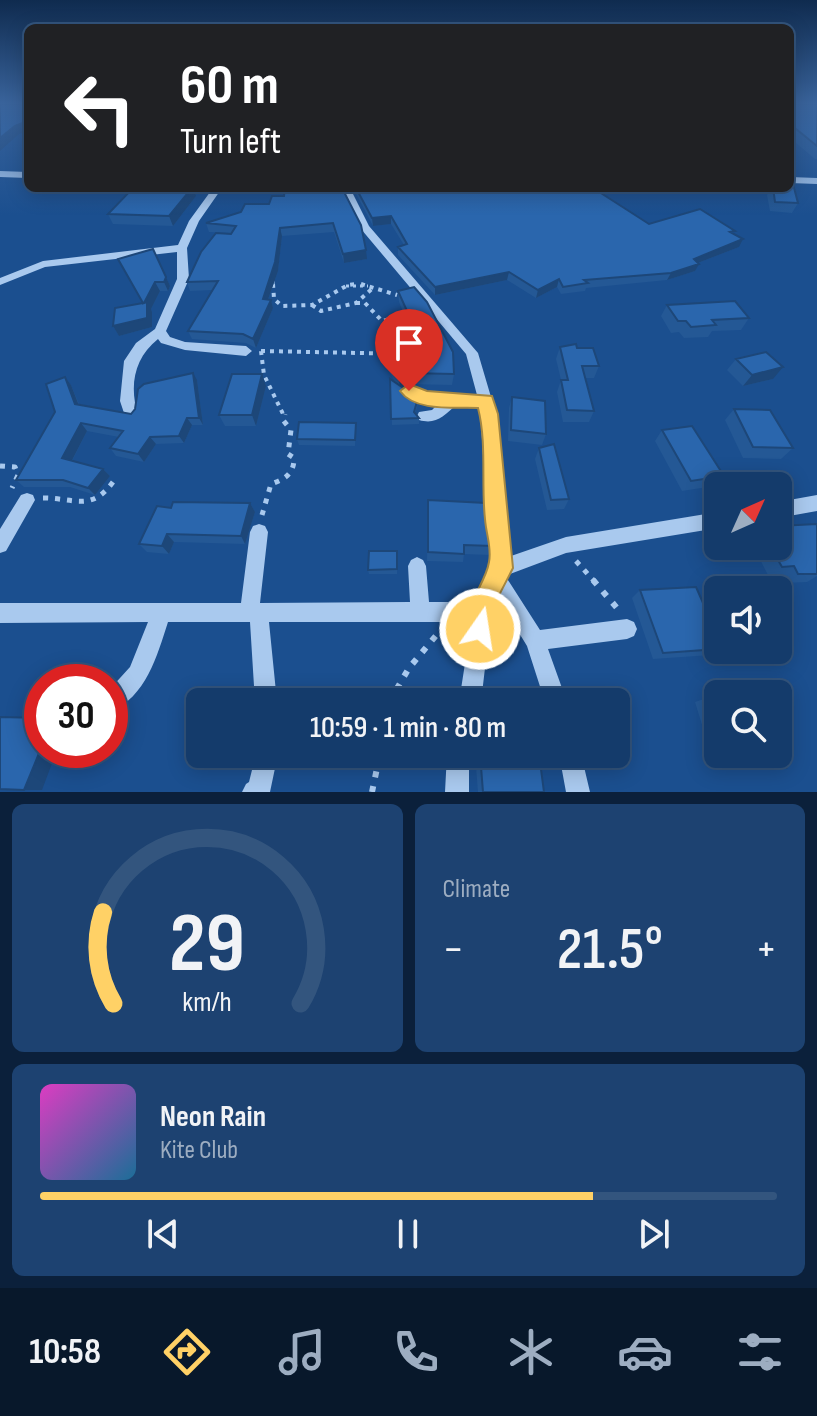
<!DOCTYPE html>
<html lang="en">
<head>
<meta charset="utf-8">
<style>
	:root { --surface:#143b6b; --page:#1d4271; --text:#f1f3f6; --muted:#9dadc1; --line:#33557e; --accent:#ffd166 }
	body { margin:0; font-family:"Sofia Sans Condensed",sans-serif; background:var(--page); color:var(--text); height:100vh; display:flex; flex-direction:column; font-size:30px; white-space:nowrap }
	* { box-sizing:border-box; margin:0 }
	p { font-size:26px; color:var(--muted) }
	.icon { flex:none; width:44px; height:44px; fill:none; stroke:currentColor; stroke-width:2; stroke-linecap:round; stroke-linejoin:round }
	.map { position:relative; height:792px; overflow:hidden }
	.side { display:flex; flex-direction:column; gap:12px; padding:12px; background:#0b203b; flex:1 }
	.side>* { flex:none }
	.banner { position:absolute; left:24px; top:24px; width:770px; height:168px; border-radius:12px; box-shadow:0 4px 20px #0003,0 0 0 2px var(--line); background:#202124; color:#fff; overflow:hidden }
	.needle { width:52px; rotate:45deg }
	.fabs { position:absolute; left:704px; top:472px; display:grid; gap:16px }
	.fabs a { display:grid; place-items:center; width:88px; height:88px; border-radius:12px; background:var(--surface); box-shadow:0 4px 20px #0003,0 0 0 2px var(--line); font-size:40px }
	.speed { position:absolute; left:24px; top:664px; display:flex; gap:16px; font-size:40px; font-weight:700; text-align:center }
	.speed>* { display:grid; place-content:center; width:104px; height:104px; border-radius:50%; background:var(--surface); box-shadow:0 4px 20px #0003,0 0 0 2px var(--line); line-height:1 }
	.speed .limit { border:12px solid #d22; background:#fff; color:#111 }
	.pin { position:absolute; display:grid; place-items:center; width:68px; height:68px; color:#fff; margin:-82px -34px; border-radius:50% 50% 50% 0; rotate:-45deg; box-shadow:0 0 8px #0007 }
	.pin .icon { rotate:45deg }
	.me { position:absolute; width:88px; margin:-44px; rotate:13deg; stroke-linejoin:round; filter:drop-shadow(0 0 6px #0008) }
	.turn { display:flex; align-items:center; gap:28px; height:168px; padding:0 24px; font-size:36px }
	.turn .icon { width:104px; height:104px; stroke-width:2.5 }
	.turn b { display:block; font-size:56px; line-height:68px }
	.big { font-size:60px; font-weight:600; line-height:1.1 }
	.side .widget { flex:1; display:flex; flex-direction:column; justify-content:center; gap:12px; min-width:0; padding:0 28px; border-radius:12px; background:var(--page) }
	.side .dial { align-items:center; gap:0 }
	.dial svg { height:208px; overflow:visible; fill:none; stroke:var(--line); stroke-width:7; stroke-linecap:round; text-anchor:middle }
	.dial text { fill:var(--text); stroke:none }
	.song { display:flex; align-items:center; gap:24px }
	.cover { width:96px; height:96px; border-radius:12px; background:linear-gradient(135deg,hsl(310 70% 55%),hsl(200 70% 35%)) }
	.played { height:8px; border-radius:4px; background:linear-gradient(90deg,var(--accent) 75%,var(--line) 75%) }
	.keys { display:flex; justify-content:space-around; direction:ltr }
	.heat { display:flex; justify-content:space-between; align-items:center; font-size:44px; direction:ltr }
	.side .tiles { flex:1; display:grid; gap:12px; grid-template-columns:1fr 1fr }
	.widget:last-child { grid-column:span 2 }
	.trip { position:absolute; left:186px; top:688px; width:444px; height:80px; border-radius:12px; background:var(--surface); box-shadow:0 4px 20px #0003,0 0 0 2px var(--line); font-weight:600; line-height:80px; text-align:center }
	.dock { display:flex; height:128px; justify-content:space-around; align-items:center; background:#08182b; color:var(--muted) }
	.dock .icon { width:56px; height:56px }
	.dock .active { color:var(--accent) }
	.dock b { font-size:36px; color:var(--text) }
	.map>svg:first-child { display:block }
	.lines { fill:none; stroke-linecap:round; stroke-linejoin:round }
	.path-far3 { stroke:#a9c9ee; stroke-width:3; stroke-dasharray:3 4; stroke-linecap:butt }
	.path-far2 { stroke:#a9c9ee; stroke-width:4; stroke-dasharray:4 5; stroke-linecap:butt }
	.path-far1 { stroke:#a9c9ee; stroke-width:5; stroke-dasharray:5 7; stroke-linecap:butt }
	.path { stroke:#a9c9ee; stroke-width:6; stroke-dasharray:6 9; stroke-linecap:butt }
	.minor { fill:#a9c9ee; fill-rule:evenodd }
	.wall { fill:#245895 }
	.shaded-wall { fill:#1d4779 }
	.building { fill:#2a66ad; stroke:#1d4779; stroke-width:2 }
	.route { fill:#ffd166; stroke:#a68842; stroke-width:2 }
</style>
</head>
<body>
<div class="map">
<svg width="817" height="792" viewBox="0 0 817 792">
	<rect width="100%" height="100%" fill="#1b4f8f"/>
	<g class="lines">
		<path class="path-far3" d="M273,281V286
			M346,286H368"/>
		<path class="path-far2" d="M273,284L274,299L282,306L312,305L348,285L357,284
			M361,284L397,295
			M356,303H365L382,321L408,314
			M312,305L321,311L356,303L373,288
			M261,351L264,375L284,416
			M261,351L411,354"/>
		<path class="path-far1" d="M0,466L15,467L18,475L12,488
			M43,498C75,498 91,512 113,482
			M262,515L271,484C285,479 294,474 294,458L288,454L291,430L283,420L285,414
			M576,561L595,582"/>
		<path class="path" d="M593,580L617,608
			M389,702L409,668L439,632
			M372,792L380,754"/>
		<path class="minor" d="M0,171L28,172V178L0,177Z
			M790,177L817,178V184L790,183Z
			M213,188H222L199,221L187,248L189,279L166,331L170,337L185,342L246,346L252,351L246,356L185,350L161,343L158,339C134,358 129,386 138,415L136,419H126L120,401L124,361L136,343L155,329L177,279V252L45,267L0,285V278L43,261L178,245L189,221Z
			M342,188H350L369,226L478,353L496,414L505,522L511,556L566,537L718,512V528L566,553L507,575L506,577L540,630L627,619L634,622L637,629L634,636L627,639L548,649L567,702H545L527,646L496,595L493,600L481,702H459L473,612L448,622H269L277,702H255L250,622H168C157,656 146,697 110,712V689L130,667L148,622L0,623V603H241L250,532L253,526L259,524L265,526L268,532L260,603L410,602L408,566L411,560L417,557L423,560L426,566L429,602H448L477,591L492,566L493,551L487,522L480,406L456,405C444,416 436,425 419,420L417,416L419,412L432,410L438,404C426,403 410,401 402,391L409,386L426,393L477,395L466,354L361,229Z
			M27,493L33,495L35,500L6,551L0,553V529L21,495Z
			M817,495V511L778,518V502Z
			M256,754H278L270,792H242L246,784L249,782Z
			M447,754H469V792H445Z
			M559,754H581L590,792H566Z"/>
	</g>
	<path class="wall" d="M790,104H817V159H815L790,138Z
		M353,188H593L649,224L733,234L739,247L698,263L695,271L667,280L586,288L585,291L561,294L557,287L536,298L507,280L435,295L398,255V247L404,245L391,224L373,226Z
		M771,188H790L798,203L792,213L770,211L767,195Z
		M316,190L367,259L344,263L334,232L282,236L278,271L268,300H271L273,308L256,348L246,343L192,339L188,331L213,290L190,291L187,282L232,233L209,232L206,223L269,204L284,196Z
		M196,196L173,226L113,224L108,214Z
		M153,249L170,286L168,291H160L151,309L152,312V327L119,336L113,326L142,303Z
		M398,291L454,374L452,385L407,384L402,388L418,404L415,413L419,418V424L392,425L390,379L396,383L388,370V359H405L420,351L399,302Z
		M667,305L749,318L741,330L712,331L708,337L684,338L679,332L671,333L661,316Z
		M560,347L577,348L599,366L594,378H585L594,411L589,422H563L557,392L561,380L556,359Z
		M736,359L773,379L743,386L727,370Z
		M262,374L266,386L256,426H225L219,415Z
		M65,377L71,385L79,404L131,414L197,380L203,425H192L184,443L156,444L144,462L116,456L110,448L119,437L87,431L72,461L103,469L110,476L95,495L70,487H24L16,480L55,412Z
		M512,397L546,434L542,445L508,441L509,408Z
		M734,409L793,448L781,459L743,458L725,420Z
		M356,423L355,446L299,445L297,439Z
		M662,430L724,476L714,486L682,491L655,441Z
		M539,448L569,499L564,509L547,510L535,459Z
		M250,503L255,512L245,544L174,542L169,554L147,552L139,544L171,508Z
		M428,510L493,546L490,555L464,554L463,562L427,561Z
		M817,524V576L807,582L784,583L780,575H768L753,546H778Z
		M397,551V574H369L368,570Z
		M640,590L718,650H722L711,655L653,659L632,598Z
		M707,698H718V754H778L786,768L769,770L715,767L695,702Z
		M475,754H539L544,792H478Z"/>
	<path class="shaded-wall" d="M28,121V131L19,134L0,151V138L15,126Z
		M192,188H193L196,196L173,226L169,216Z
		M391,216V224L373,226L372,218Z
		M280,228L282,236L278,271L265,308L263,299Z
		M743,239L739,247L690,266L694,259Z
		M366,250L367,259L344,263L343,254Z
		M699,264L695,271L667,280L671,273Z
		M509,272L507,280L435,295V287Z
		M166,277L170,286L168,291L164,282Z
		M559,279L557,287L536,298L538,290Z
		M155,282L160,291L151,309L152,312V327L119,336L113,326L144,303Z
		M271,300L273,308L256,348L253,339Z
		M783,367L773,379L743,386L752,375Z
		M193,373L197,380L203,425L199,418Z
		M407,373V384L400,390L399,379Z
		M262,374L266,386L256,426L252,415Z
		M65,377L71,385L81,411L75,404Z
		M187,418L192,425L184,443L179,436Z
		M81,423L87,431L69,466L62,458Z
		M150,437L156,444L144,462L138,454Z
		M103,469L110,476L95,495L88,488Z
		M250,503L255,512L245,544L241,536Z
		M167,534L174,542L169,554L162,546Z
		M42,746V750H57L42,790H24Z"/>
	<path class="building" d="M0,104H28V121L15,126L0,138Z
		M790,104H817V146L790,124Z
		M790,180H792L798,203L775,202L773,188H790Z
		M133,188H192L169,216L108,214Z
		M285,188L316,190V188H342L361,225L366,250L343,254L333,223L280,228L275,262L263,299L271,300L253,339L243,334L188,331L218,281L187,282L201,252L216,233L231,234L236,226L206,223L241,212L245,204H269L272,196H284Z
		M356,188H593L649,224L700,209L735,231L730,232L743,239L694,259L699,264L671,273L584,280L588,283L563,287L559,279L538,290L509,272L435,287L398,247L407,244L391,216L372,218Z
		M153,249L166,277L164,282H155L144,303L147,302V318L113,326L115,308L143,303L118,259Z
		M414,287L427,302L453,352L454,374L407,373L399,379L388,359H405L406,350L425,351L398,291Z
		M735,301L749,318L712,320L716,325L691,327L686,321H678L667,305Z
		M576,344L577,348H593L599,366H582L594,411L567,410L561,380H568L560,347Z
		M766,352L783,367L752,375L736,359Z
		M193,373L199,418H187L179,436L150,437L138,454L110,448L123,431L81,423L62,458L103,469L88,488L63,480H16L55,412L46,384L65,377L75,404L131,414L135,409L138,389L144,384Z
		M232,374H262L252,415H219Z
		M390,379L418,398L414,412L419,418L391,419Z
		M512,397L545,401L546,434L511,430Z
		M734,409L770,410L793,448L753,447Z
		M299,422L356,423L355,440L297,439Z
		M692,426L724,476L691,481L662,430Z
		M554,444L569,499L551,500L539,448Z
		M428,500L486,503L493,546L464,545V554L428,552Z
		M173,502L250,503L241,536L167,534L162,546L139,544L157,506L171,508Z
		M817,524V574H798L794,566L782,567L770,546H778V526Z
		M369,551H397V569L368,570Z
		M696,587L718,637V649L663,653L640,590Z
		M707,698H718V732Z
		M0,717L42,718V746L24,790L0,789Z
		M778,747L786,768L729,766L725,754H778Z
		M480,754H539L544,792H483Z"/>
	<linearGradient id="sky" x2="0" y2="1"><stop stop-color="#0f2b4f"/><stop offset="0.48" stop-color="#39639b"/><stop offset="1" stop-color="#39639b" stop-opacity="0"/></linearGradient>
	<rect width="817" height="215" fill="url(#sky)"/>
	<path class="route" d="M409,384L427,391L492,396L498,414L513,568L496,601L489,638L480,642L471,638C458,608 485,588 489,562C492,548 486,534 485,519C481,484 487,443 478,408C454,407 415,412 400,391Z"/>
</svg>
<div class="fabs">
<a><svg class="needle" viewBox="-14 -14 28 28"><path d="M0-13l5 13h-10z" fill="#e53935"/><path d="M0 13l5-13h-10z" fill="#9dadc1"/></svg></a>
<a><svg class="icon" aria-label="sound" viewBox="0 0 24 24"><path d="M4 9h4l5-4v14l-5-4H4zM17 9q2 3 0 6"/></svg></a>
<a><svg class="icon" aria-label="search" viewBox="0 0 24 24"><circle cx="10" cy="10" r="6"/><path d="M15 15l6 6"/></svg></a>
</div>
<div class="speed"><div class="limit">30</div></div>
<div class="pin" style="left:409px;top:391px;background:#d93025"><svg class="icon" aria-label="arrive" viewBox="0 0 24 24"><path d="M6 21V4h12l-3 4 3 4H6"/></svg></div>
<svg class="me" style="left:480px;top:629px" viewBox="-20 -20 40 40"><circle r="17" fill="#ffd166" stroke="#fff" stroke-width="3"/><path d="M0-11L8 9 0 5-8 9z" fill="#fff"/></svg>
<div class="trip">10:59 · 1 min · 80 m</div>
<div class="banner">
<div class="turn"><svg class="icon" aria-label="left" viewBox="0 0 24 24"><path d="M17 20v-9H6M10 6l-5 5 5 5"/></svg><div><b>60 m</b>Turn left</div></div>
</div>
</div>
<section class="side">
<div class="tiles">
<div class="widget dial"><svg viewBox="0 0 100 80">
<path d="M14 69A42 42 0 1 1 86 69"/>
<path d="M14 69A42 42 0 0 1 10 34" stroke="#ffd166"/>
<text x="50" y="56" font-size="32" font-weight="700">29</text>
<text x="50" y="72" font-size="11">km/h</text>
</svg></div>
<div class="widget"><p>Climate</p>
<div class="heat"><a>−</a><b class="big">21.5°</b><a>+</a></div>
</div>
<div class="widget">
<div class="song"><i class="cover"></i><div><b>Neon Rain</b><p>Kite Club</p></div></div>
<div class="played"></div>
<div class="keys"><svg class="icon" aria-label="previous" viewBox="0 0 24 24"><path d="M18 5L8 12l10 7zM5 5v14"/></svg><svg class="icon" aria-label="pause" viewBox="0 0 24 24"><path d="M8 5v14M16 5v14"/></svg><svg class="icon" aria-label="next" viewBox="0 0 24 24"><path d="M6 5l10 7-10 7zM19 5v14"/></svg></div>
</div>
</div>
</section>
<nav class="dock">
<b>10:58</b>
<svg class="icon active" aria-label="directions" viewBox="0 0 24 24"><path d="M12 3l9 9-9 9-9-9zM9 14v-3h6M13 9l2 2-2 2"/></svg>
<svg class="icon" aria-label="music" viewBox="0 0 24 24"><path d="M9 18V5l10-2v13"/><circle cx="6" cy="18" r="3"/><circle cx="16" cy="16" r="3"/></svg>
<svg class="icon" aria-label="phone" viewBox="0 0 24 24"><path d="M5 4h4l2 5-3 2q2 4 5 5l2-3 5 2v4C11 20 4 13 5 4z"/></svg>
<svg class="icon" aria-label="climate" viewBox="0 0 24 24"><path d="M12 3v18M4 7l16 10M4 17L20 7"/></svg>
<svg class="icon" aria-label="car" viewBox="0 0 24 24"><path d="M5 17H2v-5l4-1 3-4h7l3 4 3 1v5h-3M9 17h6M6 11h13"/><circle cx="7" cy="17" r="2"/><circle cx="17" cy="17" r="2"/></svg>
<svg class="icon" aria-label="filters" viewBox="0 0 24 24"><path d="M4 7h16M4 17h16"/><circle cx="9" cy="7" r="2"/><circle cx="15" cy="17" r="2"/></svg>
</nav>
</body>
</html>
